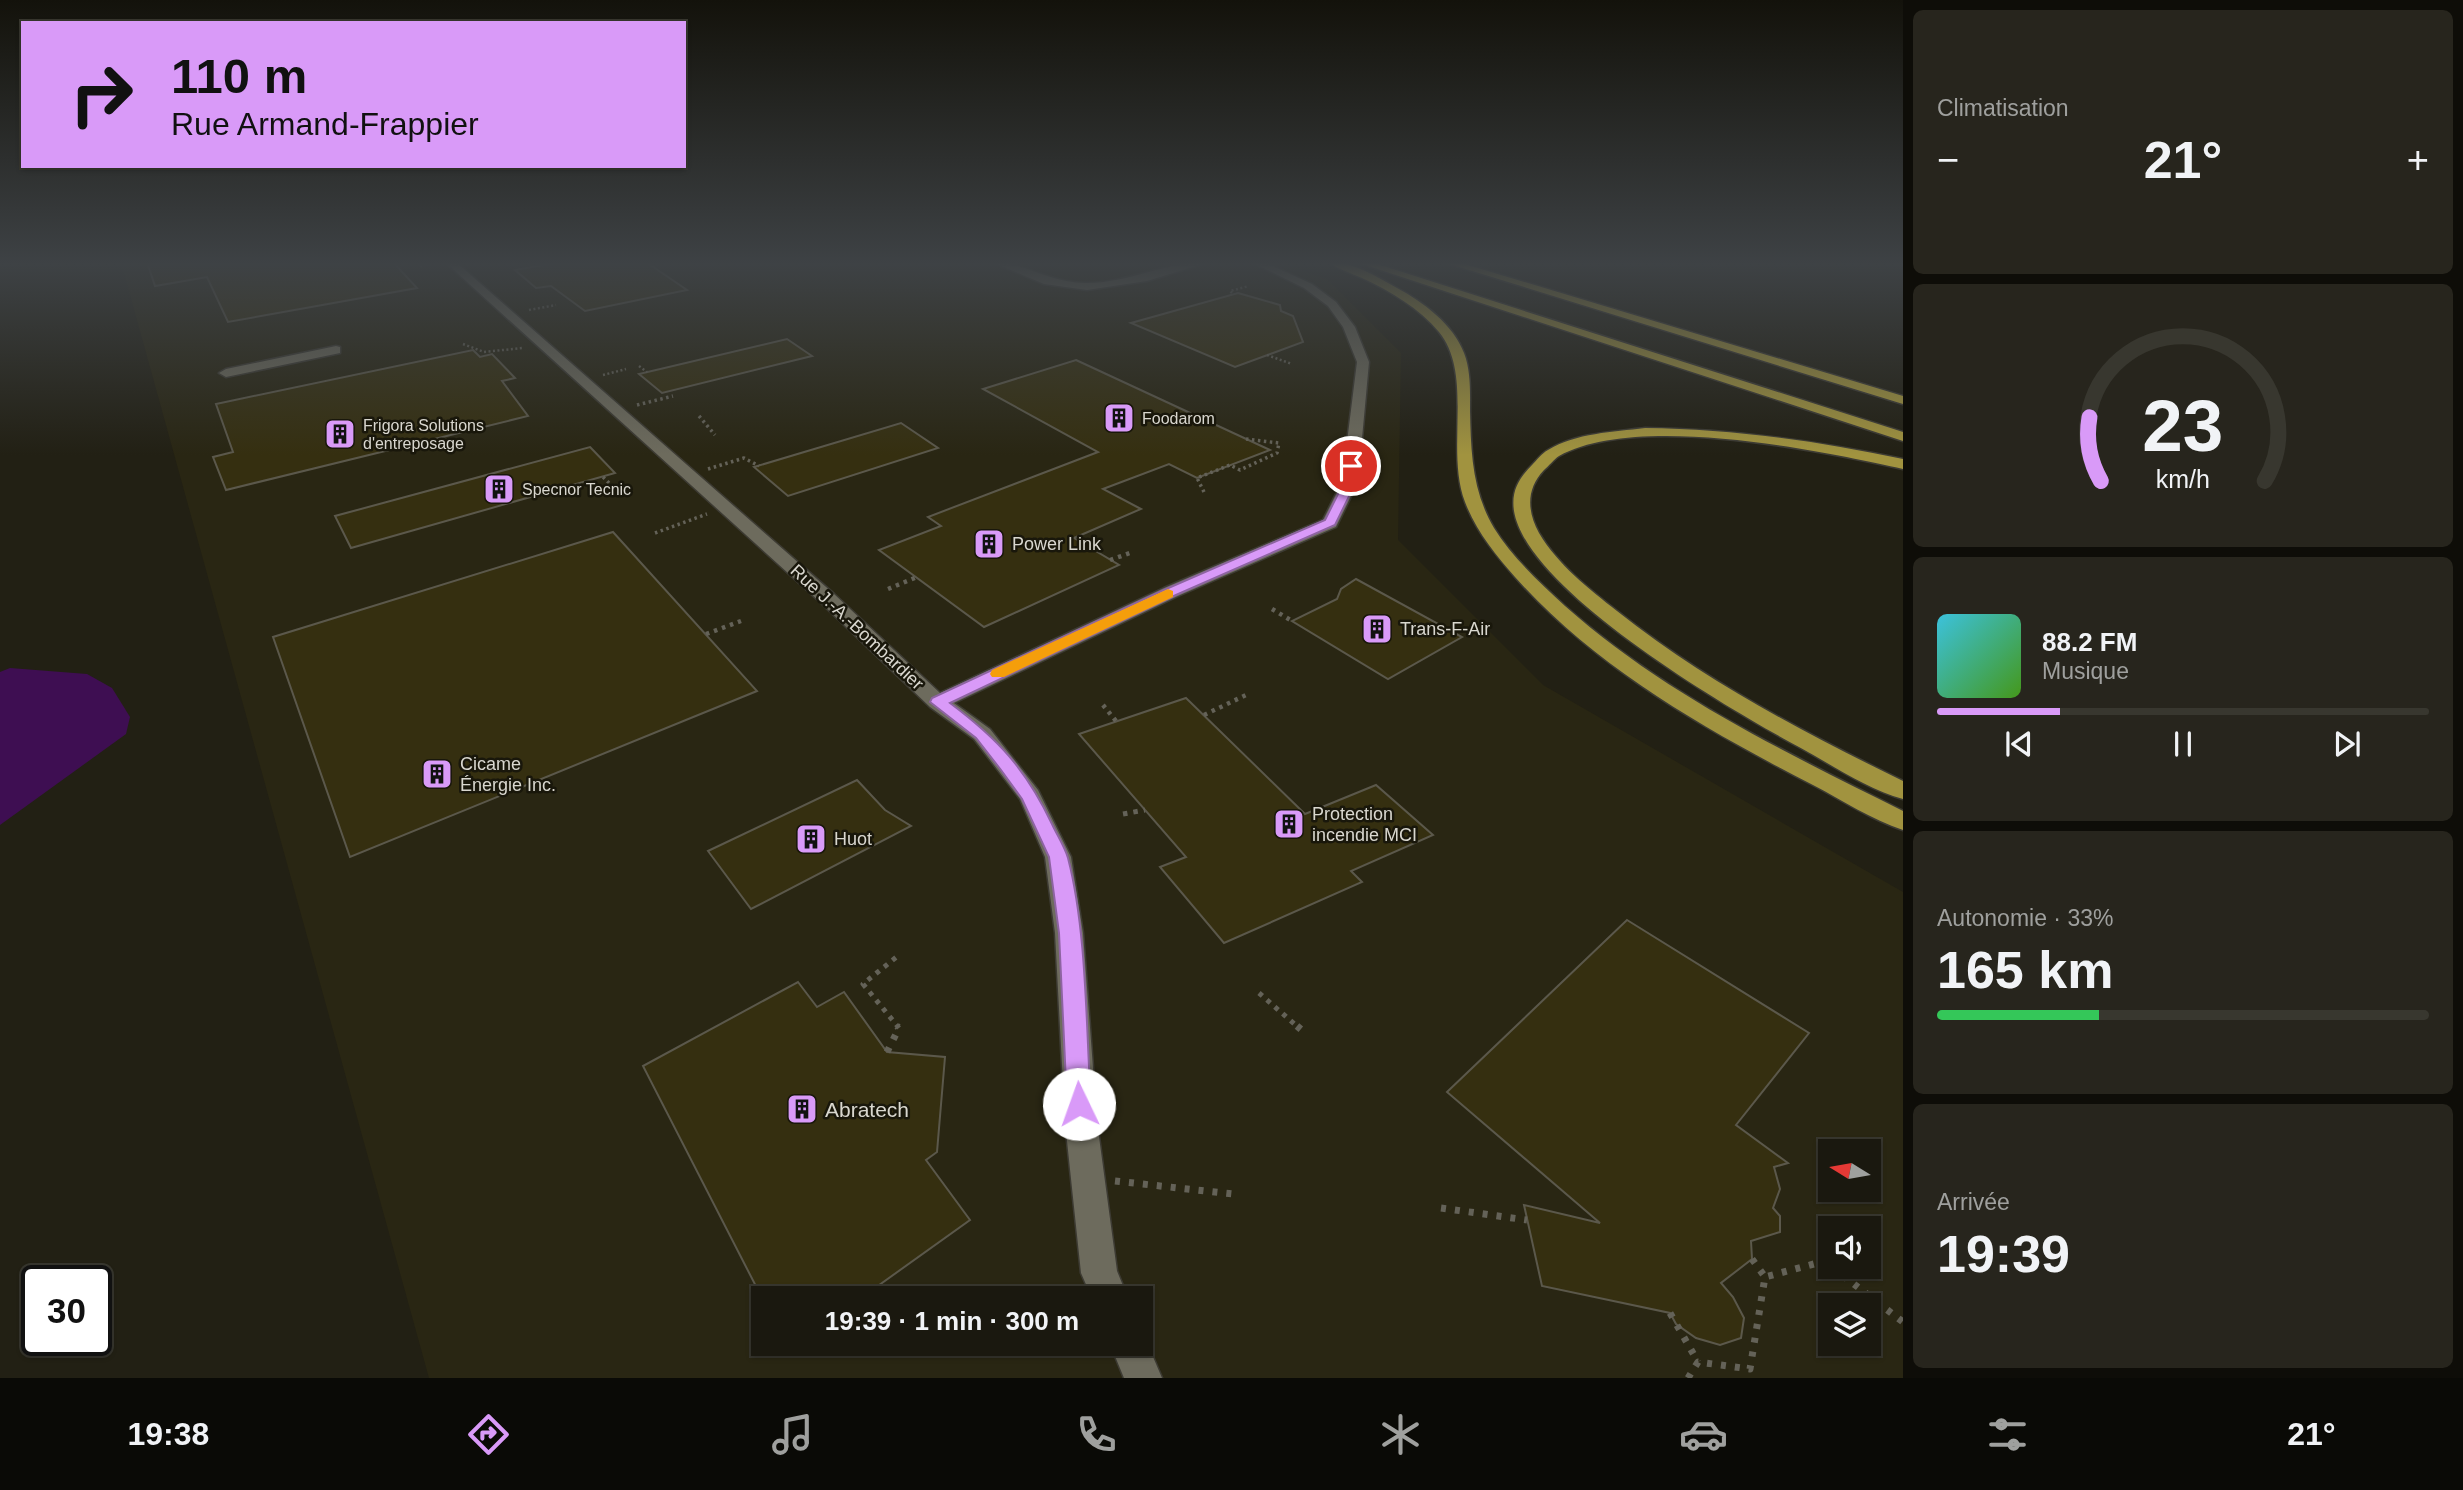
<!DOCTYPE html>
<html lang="fr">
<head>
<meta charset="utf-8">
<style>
	:root { --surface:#1a180f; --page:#27251d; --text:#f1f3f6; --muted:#9fa09e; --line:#38372f; --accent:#d99af8 }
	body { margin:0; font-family:Helvetica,sans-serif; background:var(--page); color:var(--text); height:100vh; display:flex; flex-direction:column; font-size:26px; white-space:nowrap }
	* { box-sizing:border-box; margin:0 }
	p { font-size:23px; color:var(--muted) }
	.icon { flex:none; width:38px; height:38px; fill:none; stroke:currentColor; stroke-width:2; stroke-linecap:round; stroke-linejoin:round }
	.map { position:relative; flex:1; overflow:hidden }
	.side { display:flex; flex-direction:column; gap:10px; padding:10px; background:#0e0d08; width:560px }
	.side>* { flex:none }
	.guide { position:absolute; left:21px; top:21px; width:665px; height:147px; border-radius:0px; box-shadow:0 2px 5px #0004,0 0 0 2px var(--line); background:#d99af8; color:#111; overflow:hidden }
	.needle { width:46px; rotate:281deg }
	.tools { position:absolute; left:1818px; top:1139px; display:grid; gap:14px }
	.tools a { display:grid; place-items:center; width:63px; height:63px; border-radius:0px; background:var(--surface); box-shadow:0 2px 5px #0004,0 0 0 2px var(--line); font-size:35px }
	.speed { position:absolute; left:21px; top:1265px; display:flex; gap:14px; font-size:35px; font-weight:700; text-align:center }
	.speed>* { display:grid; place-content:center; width:91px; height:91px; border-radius:50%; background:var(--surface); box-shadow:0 2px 5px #0004,0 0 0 2px var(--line); line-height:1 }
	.speed .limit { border:4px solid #111; border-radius:10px; background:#fff; color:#111 }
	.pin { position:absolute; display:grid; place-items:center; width:60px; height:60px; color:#fff; margin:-30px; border:4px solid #fff; border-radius:50%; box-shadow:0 2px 7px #0007 }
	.me { position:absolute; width:77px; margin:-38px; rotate:357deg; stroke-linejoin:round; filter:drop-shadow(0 0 5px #0008) }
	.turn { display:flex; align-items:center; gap:24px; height:147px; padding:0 35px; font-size:32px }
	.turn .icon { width:91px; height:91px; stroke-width:2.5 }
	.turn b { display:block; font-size:49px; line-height:60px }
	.big { font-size:52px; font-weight:700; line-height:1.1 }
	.side .card { flex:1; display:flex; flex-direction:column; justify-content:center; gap:10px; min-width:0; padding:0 24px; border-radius:10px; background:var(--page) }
	.side .dial { align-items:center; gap:0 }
	.dial svg { height:182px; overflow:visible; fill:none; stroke:var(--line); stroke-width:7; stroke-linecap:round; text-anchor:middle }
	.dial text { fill:var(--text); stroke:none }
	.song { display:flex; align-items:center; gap:21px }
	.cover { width:84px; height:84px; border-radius:10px; background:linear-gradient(135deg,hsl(190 70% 55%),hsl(100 70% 35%)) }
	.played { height:7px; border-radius:4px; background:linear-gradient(90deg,var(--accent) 25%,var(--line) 25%) }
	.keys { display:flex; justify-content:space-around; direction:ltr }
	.heat { display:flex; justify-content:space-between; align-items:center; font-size:38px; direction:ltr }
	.charge { height:10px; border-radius:5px; background:linear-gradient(90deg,#34c759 33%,var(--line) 0) }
	.trip { position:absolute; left:751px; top:1286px; width:402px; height:70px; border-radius:0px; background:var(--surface); box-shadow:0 2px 5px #0004,0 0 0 2px var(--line); font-weight:700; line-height:70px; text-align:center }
	.menu { display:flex; height:112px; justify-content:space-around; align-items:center; background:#0a0a06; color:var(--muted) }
	.menu .icon { width:49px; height:49px }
	.menu .active { color:var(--accent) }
	.menu b { font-size:32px; color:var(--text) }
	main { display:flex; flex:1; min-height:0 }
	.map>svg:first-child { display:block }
	.built { fill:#292613; fill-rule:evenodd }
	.green { fill:#3e0e52 }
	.building { fill:#352f10; stroke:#5b584b; stroke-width:2 }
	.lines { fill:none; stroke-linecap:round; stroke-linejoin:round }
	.minor-casing { stroke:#3d3b33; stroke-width:3 }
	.highway-casing { stroke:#3d3b33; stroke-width:3 }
	.path-far4 { stroke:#646258; stroke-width:2.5; stroke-dasharray:2 2.5; stroke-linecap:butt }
	.path-far3 { stroke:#646258; stroke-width:3.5; stroke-dasharray:2.5 3.5; stroke-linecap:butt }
	.path-far2 { stroke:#646258; stroke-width:4.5; stroke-dasharray:3.5 5; stroke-linecap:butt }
	.path-far1 { stroke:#646258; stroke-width:5; stroke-dasharray:4.5 6; stroke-linecap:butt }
	.path { stroke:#646258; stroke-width:7; stroke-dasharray:5 9; stroke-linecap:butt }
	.minor { fill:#6d6b5d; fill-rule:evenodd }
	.highway { fill:#a1933f; fill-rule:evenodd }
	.route { fill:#d99af8; stroke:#8d64a1; stroke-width:2 }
	.slow { fill:#f59e0b }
	.labels { text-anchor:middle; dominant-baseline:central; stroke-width:5; stroke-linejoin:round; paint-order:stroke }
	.far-poi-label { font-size:16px; fill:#d9d7cf; stroke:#19170b; text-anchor:start }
	.poi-label { font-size:18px; fill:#d9d7cf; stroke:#19170b; text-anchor:start }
	.street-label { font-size:18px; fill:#d9d7cf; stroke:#19170b }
	.near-poi-label { font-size:21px; fill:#d9d7cf; stroke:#19170b; text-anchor:start }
</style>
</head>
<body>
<main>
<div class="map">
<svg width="1903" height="1378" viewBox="0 0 1903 1378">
	<rect width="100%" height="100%" fill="#222014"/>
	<path class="built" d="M121,262H1277L1327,279L1401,353L1398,540L1543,685L1903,892V1378H429ZM1830,1152H1869V1190H1830ZM1830,1228H1869V1267H1830ZM763,1298H1141V1344H763ZM1830,1306H1869V1344H1830Z"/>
	<path class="green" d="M10,668L87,674L112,688L130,717L126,734L0,825V672Z"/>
	<path class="building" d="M147,262H393L417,288L228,322L207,277L155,286Z
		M560,262H646L687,290L585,311L551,286L536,288L515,270Z
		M1238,293L1280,305L1281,311L1293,316L1303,342L1235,367L1131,323Z
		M787,339L812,356L662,393L639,374Z
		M473,350L480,357L492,354L515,378L502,381L528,416L226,490L213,457L233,452L216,404Z
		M1076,360L1270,450L1197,478L1169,464L1103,489L1141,509L1074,538L1119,565L984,627L879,550L941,526L928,517L1098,452L983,389Z
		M901,423L938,448L788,496L754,467Z
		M590,447L615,473L351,548L335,516Z
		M613,532L757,691L350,857L273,637Z
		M1356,579L1462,637L1388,679L1292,621L1337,599L1341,589Z
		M1186,698L1305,814L1376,785L1433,835L1351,871L1362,882L1224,943L1160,867L1186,857L1079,734Z
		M857,780L885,810L911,826L751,909L708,851Z
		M1627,920L1809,1033L1736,1125L1788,1163L1774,1167L1780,1189L1773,1208L1780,1216V1232L1751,1241L1752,1259L1721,1283L1733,1297L1744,1318L1741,1338L1720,1345L1696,1338L1676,1324L1670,1313L1542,1286L1524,1205L1600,1223L1447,1092Z
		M798,982L817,1007L844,992L887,1052L945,1057L937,1152L926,1160L970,1220L861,1298H762L643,1066Z"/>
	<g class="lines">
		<g class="minor-casing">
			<path id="minor" d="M445,262H456L834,594L940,693L1164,588L1323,520L1342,482L1357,362L1343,327L1328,306L1304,288L1251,262H1264L1312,284L1336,302L1355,327L1369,362L1358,482L1336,527L1178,596L954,703L990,729L1038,790L1071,857L1083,933L1097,1122L1117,1271L1128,1298H1092L1081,1273L1065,1122L1055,933L1045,857L1020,799L974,739L930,707L820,602Z
				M992,262C1024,262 1049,283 1086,283C1129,283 1168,261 1209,262L1147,281L1087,290L1044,284Z
				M336,346L340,347V353L226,377L219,373L226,369Z
				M1141,1330L1142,1331L1162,1378H1124L1110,1344H1141Z"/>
		</g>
		<g class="highway-casing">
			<path id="highway" d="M1329,262C1353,262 1376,276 1397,288C1423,302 1453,324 1464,353C1471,371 1470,392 1470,411C1471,452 1472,491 1494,528C1512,557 1540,583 1565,606C1664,694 1785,752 1903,811V830C1872,820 1842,800 1813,785C1706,730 1596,668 1515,577C1495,554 1476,531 1465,502C1445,450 1474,375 1439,332C1419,308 1390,291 1362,278C1351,273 1337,269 1329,262Z
				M1356,262H1371L1903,432V441Z
				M1443,262H1458L1903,396V404Z
				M1645,428C1733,429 1817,441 1903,459V469C1818,450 1637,413 1559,456C1554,459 1549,466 1544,470C1526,489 1527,511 1539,533C1558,565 1589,589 1617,611C1705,681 1803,732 1903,781V799C1867,789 1832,765 1799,747C1730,710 1527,591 1514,511C1511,491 1519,478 1532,465C1537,460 1542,453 1548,450C1576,433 1613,432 1645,428Z"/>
		</g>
		<path class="path-far4" d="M420,266L433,264
			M1232,293L1230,291L1249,286
			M529,310L556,305
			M463,344L484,352L522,348
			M1267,355L1292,364
			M639,366L647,372
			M603,375L626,369"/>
		<path class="path-far3" d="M637,405L673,396
			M699,416L715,435
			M708,469L744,458L759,466
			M603,477L615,489
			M1204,492L1197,478L1230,465L1240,470L1277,453L1279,443L1246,439
			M655,533L707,514"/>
		<path class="path-far2" d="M1110,560L1130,553
			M888,589L917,577
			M1272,609L1292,621
			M706,634L741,621
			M1103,705L1116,721
			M1204,715L1248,694"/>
		<path class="path-far1" d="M1123,814L1145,810
			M1259,993L1299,1028
			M899,1028L863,984L899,955"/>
		<path class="path" d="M1297,1026L1304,1032
			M887,1052L899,1028L897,1026
			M1115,1181L1233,1194
			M1441,1208L1527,1220
			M1752,1259L1765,1277
			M1832,1267L1903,1322
			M1670,1313L1698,1362
			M1688,1378L1698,1362L1750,1369L1765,1277L1825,1261L1830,1266"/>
		<use href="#minor" class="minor"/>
		<use href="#highway" class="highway"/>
	</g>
	<linearGradient id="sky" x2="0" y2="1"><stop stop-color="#13120b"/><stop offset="0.58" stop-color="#3e4245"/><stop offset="1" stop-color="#3e4245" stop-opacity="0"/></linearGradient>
	<rect width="1903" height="455" fill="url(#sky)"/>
	<path class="route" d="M1351,463L1357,466L1356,482L1335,525L1176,595L950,703C998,739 1026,769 1052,824C1057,835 1065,847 1068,858C1087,931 1086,1028 1091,1104L1087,1112L1079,1115L1070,1112L1067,1104L1059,933L1049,857L1022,799L1001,770L976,738L930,702L932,698L1166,589L1325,520L1344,482L1345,466Z"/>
	<path class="slow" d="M1168,589L1173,591V597L1004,677H992L990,674L992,670Z"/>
	<defs>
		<g id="building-square" transform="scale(1.575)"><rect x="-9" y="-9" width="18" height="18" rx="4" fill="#d99af8" stroke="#19170b"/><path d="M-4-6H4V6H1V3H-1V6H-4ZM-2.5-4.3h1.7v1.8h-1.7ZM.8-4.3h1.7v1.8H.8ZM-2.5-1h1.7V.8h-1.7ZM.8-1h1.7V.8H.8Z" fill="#111"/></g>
	</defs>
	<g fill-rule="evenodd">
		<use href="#building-square" x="1119" y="418"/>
		<use href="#building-square" x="340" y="434"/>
		<use href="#building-square" x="499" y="489"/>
		<use href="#building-square" x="989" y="544"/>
		<use href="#building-square" x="1377" y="629"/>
		<use href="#building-square" x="437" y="774"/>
		<use href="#building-square" x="1289" y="824"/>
		<use href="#building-square" x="811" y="839"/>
		<use href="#building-square" x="802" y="1109"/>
	</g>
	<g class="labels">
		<g class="far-poi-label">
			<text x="1142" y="418">Foodarom</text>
			<text x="363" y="425">Frigora Solutions<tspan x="363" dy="18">d'entreposage</tspan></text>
			<text x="522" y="489">Specnor Tecnic</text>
		</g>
		<g class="poi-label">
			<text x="1012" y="544">Power Link</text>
			<text x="1400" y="629">Trans-F-Air</text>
			<text x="460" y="764">Cicame<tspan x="460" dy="21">Énergie Inc.</tspan></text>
			<text x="1312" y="814">Protection<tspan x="1312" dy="21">incendie MCI</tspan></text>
			<text x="834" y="839">Huot</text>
		</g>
		<g class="street-label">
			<text transform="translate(857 627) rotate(43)">Rue J.-A.-Bombardier</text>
		</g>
		<g class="near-poi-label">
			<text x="825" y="1109">Abratech</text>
		</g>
	</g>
</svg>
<div class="tools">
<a><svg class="needle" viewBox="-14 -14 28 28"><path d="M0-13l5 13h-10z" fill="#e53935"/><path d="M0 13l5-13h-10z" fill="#9fa09e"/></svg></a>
<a><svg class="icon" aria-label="sound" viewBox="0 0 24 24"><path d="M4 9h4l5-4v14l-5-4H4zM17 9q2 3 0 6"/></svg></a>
<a><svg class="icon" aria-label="layers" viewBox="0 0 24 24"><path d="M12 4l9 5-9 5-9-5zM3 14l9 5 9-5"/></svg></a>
</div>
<div class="speed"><div class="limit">30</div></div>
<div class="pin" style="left:1351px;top:466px;background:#d93025"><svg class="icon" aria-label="arrive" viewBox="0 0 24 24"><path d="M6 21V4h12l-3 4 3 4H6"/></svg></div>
<svg class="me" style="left:1079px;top:1104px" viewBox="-20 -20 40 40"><circle r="19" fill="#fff"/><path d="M0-13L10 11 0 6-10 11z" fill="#d99af8"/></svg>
<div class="trip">19:39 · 1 min · 300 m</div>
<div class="guide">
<div class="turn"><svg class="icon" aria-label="right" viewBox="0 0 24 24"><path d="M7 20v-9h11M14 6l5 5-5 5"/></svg><div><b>110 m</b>Rue Armand-Frappier</div></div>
</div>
</div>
<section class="side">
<div class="card"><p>Climatisation</p>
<div class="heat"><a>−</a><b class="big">21°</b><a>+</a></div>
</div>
<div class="card dial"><svg viewBox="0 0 100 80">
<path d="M14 69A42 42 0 1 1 86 69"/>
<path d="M14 69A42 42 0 0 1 9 41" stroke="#d99af8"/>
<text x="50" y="56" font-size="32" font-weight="700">23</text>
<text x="50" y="72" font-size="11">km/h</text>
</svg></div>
<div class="card">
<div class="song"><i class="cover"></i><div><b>88.2 FM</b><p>Musique</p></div></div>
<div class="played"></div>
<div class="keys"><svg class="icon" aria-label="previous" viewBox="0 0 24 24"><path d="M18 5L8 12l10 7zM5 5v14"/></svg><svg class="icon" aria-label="pause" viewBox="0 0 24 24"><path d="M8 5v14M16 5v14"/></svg><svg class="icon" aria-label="next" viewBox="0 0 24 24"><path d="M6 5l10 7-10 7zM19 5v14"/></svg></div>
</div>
<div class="card"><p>Autonomie · 33%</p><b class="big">165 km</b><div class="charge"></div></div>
<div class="card"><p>Arrivée</p><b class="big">19:39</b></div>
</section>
</main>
<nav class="menu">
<b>19:38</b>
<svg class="icon active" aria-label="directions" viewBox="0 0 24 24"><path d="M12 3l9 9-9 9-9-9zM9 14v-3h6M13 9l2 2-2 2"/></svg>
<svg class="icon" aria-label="music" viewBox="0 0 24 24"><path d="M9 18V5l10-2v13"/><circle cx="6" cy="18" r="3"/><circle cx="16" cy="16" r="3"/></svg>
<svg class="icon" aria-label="phone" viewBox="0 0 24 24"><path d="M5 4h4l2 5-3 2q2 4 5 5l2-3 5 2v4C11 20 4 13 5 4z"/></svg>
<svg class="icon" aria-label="climate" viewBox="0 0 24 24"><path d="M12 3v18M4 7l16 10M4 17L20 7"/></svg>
<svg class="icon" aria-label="car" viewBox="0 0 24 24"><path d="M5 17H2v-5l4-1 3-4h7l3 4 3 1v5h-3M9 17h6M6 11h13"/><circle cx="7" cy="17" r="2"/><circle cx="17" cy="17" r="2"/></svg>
<svg class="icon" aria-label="filters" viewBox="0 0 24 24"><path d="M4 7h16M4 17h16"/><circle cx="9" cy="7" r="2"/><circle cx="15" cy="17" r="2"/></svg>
<b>21°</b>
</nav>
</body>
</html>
